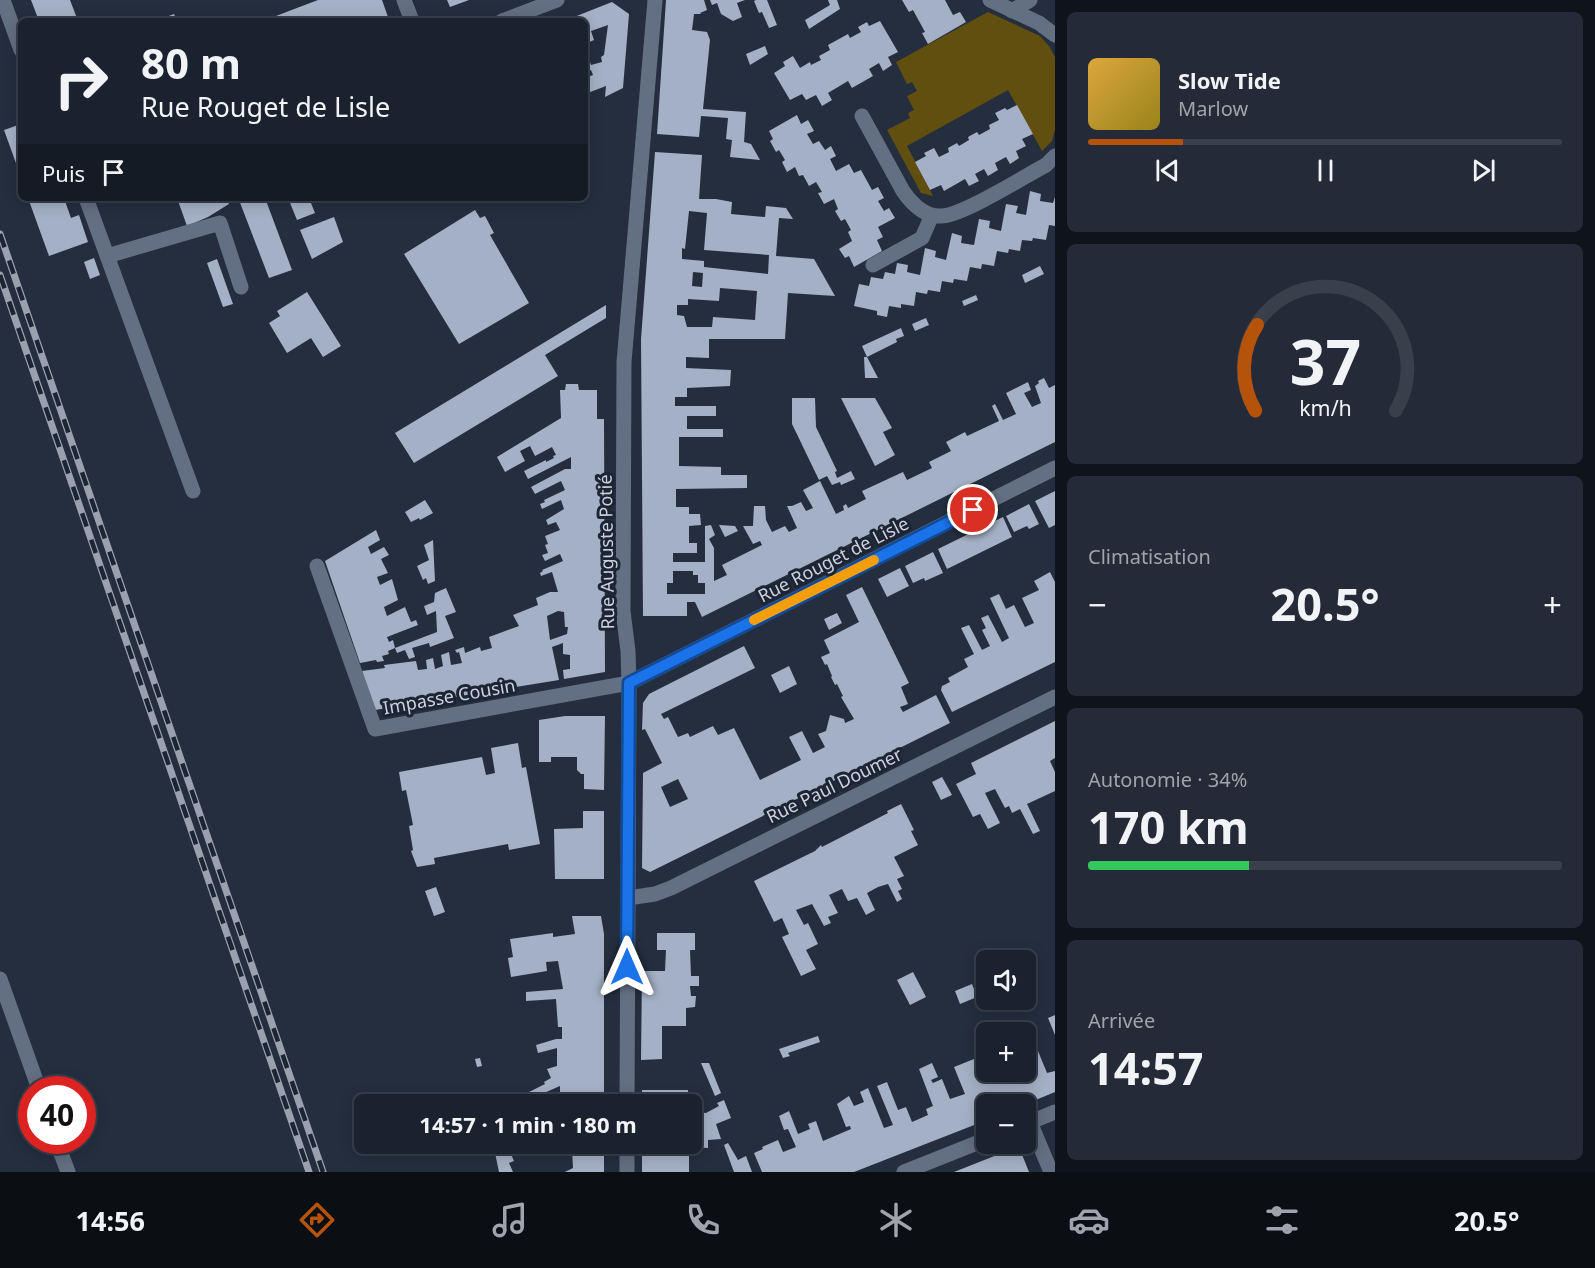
<!DOCTYPE html>
<html lang="fr">
<head>
<meta charset="utf-8">
<style>
	:root { --surface:#1b222f; --page:#242a37; --text:#f1f3f6; --muted:#a0a4aa; --line:#393f4b; --accent:#b45309 }
	body { margin:0; font-family:"Noto Sans",sans-serif; background:var(--page); color:var(--text); height:100vh; display:flex; flex-direction:column; font-size:22px; white-space:nowrap }
	* { box-sizing:border-box; margin:0 }
	p { font-size:20px; color:var(--muted) }
	.icon { flex:none; width:33px; height:33px; fill:none; stroke:currentColor; stroke-width:2; stroke-linecap:round; stroke-linejoin:round }
	.map { position:relative; flex:1; overflow:hidden }
	.sheet { display:flex; flex-direction:column; gap:12px; padding:12px; background:#0f131a; width:540px }
	.sheet>* { flex:none }
	.guide { position:absolute; left:18px; top:18px; width:570px; height:183px; border-radius:9px; box-shadow:0 3px 15px #0003,0 0 0 2px var(--line); background:#1b222f; color:var(--text); overflow:hidden }
	.controls { position:absolute; left:976px; top:950px; display:grid; gap:12px }
	.controls a { display:grid; place-items:center; width:60px; height:60px; border-radius:9px; background:var(--surface); box-shadow:0 3px 15px #0003,0 0 0 2px var(--line); font-size:30px }
	.speed { position:absolute; left:18px; top:1076px; display:flex; gap:12px; font-size:30px; font-weight:700; text-align:center }
	.speed>* { display:grid; place-content:center; width:78px; height:78px; border-radius:50%; background:var(--surface); box-shadow:0 3px 15px #0003,0 0 0 2px var(--line); line-height:1 }
	.speed .limit { border:9px solid #d22; background:#fff; color:#111 }
	.pin { position:absolute; display:grid; place-items:center; width:51px; height:51px; color:#fff; margin:-26px; border:3px solid #fff; border-radius:50%; box-shadow:0 2px 6px #0007 }
	.me { position:absolute; width:66px; margin:-33px; rotate:0deg; stroke-linejoin:round; filter:drop-shadow(0 0 4px #0008) }
	.turn { display:flex; align-items:center; gap:21px; height:126px; padding:0 24px; font-size:27px }
	.turn .icon { width:78px; height:78px; stroke-width:2.5 }
	.turn b { display:block; font-size:42px; line-height:51px }
	.then { display:flex; align-items:center; height:57px; padding:0 24px; background:#0003; gap:12px; font-size:22px }
	.big { font-size:45px; font-weight:700; line-height:1.1 }
	.sheet .widget { flex:1; display:flex; flex-direction:column; justify-content:center; gap:9px; min-width:0; padding:0 21px; border-radius:9px; background:var(--page) }
	.sheet .dial { align-items:center; gap:0 }
	.dial svg { height:156px; overflow:visible; fill:none; stroke:var(--line); stroke-width:7; stroke-linecap:round; text-anchor:middle }
	.dial text { fill:var(--text); stroke:none }
	.song { display:flex; align-items:center; gap:18px }
	.cover { width:72px; height:72px; border-radius:9px; background:linear-gradient(135deg,hsl(40 70% 55%),hsl(50 70% 35%)) }
	.played { height:6px; border-radius:3px; background:linear-gradient(90deg,var(--accent) 20%,var(--line) 20%) }
	.keys { display:flex; justify-content:space-around; direction:ltr }
	.heat { display:flex; justify-content:space-between; align-items:center; font-size:33px; direction:ltr }
	.charge { height:9px; border-radius:4px; background:linear-gradient(90deg,#34c759 34%,var(--line) 0) }
	.trip { position:absolute; left:354px; top:1094px; width:348px; height:60px; border-radius:9px; background:var(--surface); box-shadow:0 3px 15px #0003,0 0 0 2px var(--line); font-weight:700; line-height:60px; text-align:center }
	.tabs { display:flex; height:96px; justify-content:space-around; align-items:center; background:#0b0e13; color:var(--muted) }
	.tabs .icon { width:42px; height:42px }
	.tabs .current { color:var(--accent) }
	.tabs b { font-size:27px; color:var(--text) }
	main { display:flex; flex:1; min-height:0 }
	.map>svg:first-child { display:block }
	.green { fill:#614f0f }
	.building { fill:#a4b0c5; fill-rule:evenodd }
	.lines { fill:none; stroke-linecap:round; stroke-linejoin:round }
	.minor { stroke:#636f82; stroke-width:15 }
	.rail-casing { stroke:#9aa1ae; stroke-width:7 }
	.rail { stroke:#1b2534; stroke-width:4.5; stroke-dasharray:14; stroke-linecap:butt }
	.route-casing { stroke:#114b97; stroke-width:15 }
	.route { stroke:#1a73e8; stroke-width:10 }
	.slow { stroke:#f59e0b; stroke-width:10 }
	.labels { text-anchor:middle; dominant-baseline:central; stroke-width:6; stroke-linejoin:round; paint-order:stroke }
	.street-label { font-size:18px; fill:#ccd2dd; stroke:#1b2534 }
</style>
</head>
<body>
<main>
<div class="map">
<svg width="1055" height="1172" viewBox="0 0 1055 1172">
	<rect width="100%" height="100%" fill="#242e3f"/>
	<path class="green" d="M988,12L1040,36L1049,46L1055,57V129L1052,141L1042,151L1008,90L907,146L933,196L921,193L887,130L910,118L908,113L914,110L907,96L917,91L912,82L907,84L896,62Z"/>
	<path class="building" d="M31,0H70L78,21H39Z
		M318,0H382L388,17L377,21H269L268,19Z
		M447,0H469L450,7Z
		M666,0H704L707,10L700,13L701,14H694L692,30L707,32L710,40L703,109L746,112L744,142L751,144L760,160L730,157L732,140L726,139L728,118L701,116L699,137L657,134Z
		M710,0H745L737,3L742,17L733,21L721,14L717,3L712,5Z
		M756,0H767L777,25L769,28L762,12L759,13L754,1Z
		M828,0H837L840,9L809,29L805,20L830,5Z
		M902,0H945L953,15L960,12L966,22L928,44L922,33L925,32L913,10L909,12Z
		M612,2L629,14L623,88L605,97L606,86L585,94V78L593,75L591,70L585,72V48L591,65L602,62L601,57L604,55L608,25L591,31L594,40L585,44V21H564Z
		M174,14L177,21H162L161,19Z
		M880,21L898,52L888,57L892,65L883,71L879,63L869,69L873,76L852,88L848,81L828,93L832,100L822,106L816,95L806,100L802,94L790,100L774,73L785,66L783,62L793,56L800,68L810,62L811,65L821,60L819,56L830,50L828,45L848,34L850,38L861,32L858,27L867,22L869,26Z
		M765,46L768,54L750,65L746,54Z
		M1017,105L1033,134L1022,139L1026,146L1016,151L1019,158L1010,164L1006,157L995,163L998,170L988,176L984,169L975,174L979,181L969,186L965,179L944,191L941,185L930,190L915,162L926,156L924,153L934,148L939,157L949,152L948,148L957,143L959,146L969,140L968,137L977,132L979,135L990,129L989,125L999,120L995,113L1005,108L1007,110Z
		M797,115L801,124L808,120L814,131L807,134L813,144L819,141L825,150L831,146L836,156L830,159L836,171L849,164L854,173L861,170L872,190L878,187L884,198L878,201L884,211L889,208L895,218L878,227L883,237L877,240L882,251L854,267L849,256L845,258L839,249L852,241L848,232L851,230L845,219L841,221L835,211L838,209L834,199L824,204L818,193L822,192L816,182L809,186L803,175L799,176L795,167L787,172L782,162L785,160L779,150L776,152L770,141L773,139L769,131Z
		M21,124V177L4,130Z
		M655,152L702,155L699,199H716L732,202L731,214L765,217L766,206L786,208L793,219L779,218L776,256L814,259L835,296L788,293L785,339H709V358L686,357V368L731,370L730,386L687,388V397H675V406H716V416H687V429H723V437H679V466L721,467V475H747V488L676,489V507H689V514H700L701,525L689,526V543H697V553H673V562H705V526L711,525L715,535L709,539L714,548V581L727,575L722,565L762,545L760,541L753,544L743,526H753L754,506H765L766,520L772,532L785,526L789,532L797,528L787,506H792L801,502L806,511L813,508L803,490L820,481L836,514L844,510L843,506L846,504L848,508L866,499L862,491L903,472L907,480L932,468L929,462L951,451L946,442L965,432L967,436L999,421L992,406L995,404L1003,420L1016,414L1006,393L1028,382L1031,390L1024,393L1032,407L1041,403L1035,386L1039,383L1038,381L1044,378L1049,388L1055,385V442L702,617L695,602H687V616H643L641,339ZM689,211L707,213L704,250L769,255L768,274L704,267V261L682,259V248L685,249ZM693,272L703,273L702,287L692,286ZM720,288L757,291L755,320L713,317L712,327H687L684,316L677,315V305H688V299L719,301ZM673,571H693V575H698V583H705V594H667V583H673Z
		M1030,191L1041,194L1040,201L1053,203L1055,197V226L1049,225L1046,240L1033,238L1032,241L1022,240L1020,251L1009,249L1008,253L997,251L994,266L982,264L981,269L970,267L967,281L954,279L953,283L942,281L940,292L928,290L927,294L916,292L914,306L901,304V308L889,306L887,317L877,315V311L854,306L859,284L869,286L871,277L883,279L885,272L895,274L897,263L908,265L907,272L920,275L925,248L936,251L935,257L946,260L952,233L962,236L961,243L974,245L979,219L990,221L989,228L1001,231L1006,204L1018,206L1016,213L1026,215Z
		M28,198H64L71,218L79,215L88,242L49,256Z
		M177,198H200L201,200L226,198L229,204L208,217L187,226Z
		M245,198H265L292,270L269,278L239,200Z
		M288,198H309L315,213L297,220Z
		M475,210L480,218L485,216L494,233L490,235L529,303L459,344L404,254Z
		M334,217L343,242L312,259L300,230Z
		M94,258L100,275L90,279L84,262Z
		M217,259L233,304L223,307L207,263Z
		M1040,266L1044,274L1025,283L1022,275Z
		M307,292L341,346L323,357L311,338L287,353L269,323L280,316L277,311Z
		M976,295L978,300L964,306L962,301Z
		M606,305V318L545,355L558,376L414,463L395,433Z
		M926,318L929,325L915,331L912,324Z
		M901,328L904,336L896,339L897,342L867,357L862,346Z
		M864,357H867L878,378H865Z
		M566,384H578L579,390H597V419H604L605,672L564,679L563,670L570,669V655L563,654V643L552,647L559,680L375,710L362,671L385,668L384,665L416,661L418,670L427,669L426,660L433,658L435,669L443,666L441,655L449,652L451,665L462,663L459,652L457,653L455,650L464,647L465,653L480,647L481,651L492,648L489,637L519,626L513,615L538,605L536,598L550,592H558L552,572L541,576L540,573L543,571L542,570L563,561L560,554L545,561L542,555L548,553L545,545L548,544L545,536L560,530L556,522L548,525L546,520L564,509L561,500L542,509L540,504L545,502L544,500L565,490L561,481L535,494L531,487L565,469H571V457L528,479L524,471L546,460V462L554,458L553,456L556,455L552,447L535,456L530,446L520,451L525,461L505,472L497,457L561,418L560,390H565ZM558,611L564,612L565,627H568L567,634L550,640L547,616Z
		M792,398H815L816,427L837,471L835,472L837,478L851,471L855,479L841,485L840,482L832,485L827,476L819,480L792,424Z
		M841,398H875L892,428L883,432L895,455L875,466Z
		M1055,491V525L1049,528L1035,501Z
		M425,500L433,513L420,520L419,518L411,522L405,512Z
		M1029,504L1039,524L1029,529L1027,526L1014,532L1006,516Z
		M1003,517L1012,537L947,569L938,549Z
		M719,525L735,526L738,531L725,537Z
		M376,530L380,540L368,547L371,554L384,547L389,555L381,559L388,573L377,577L380,585L392,579L398,600L384,607L387,616L405,607L411,622L416,620L418,625L387,637L389,642L393,640L395,648L388,651L389,654L382,656L384,661L377,662L376,660L360,663L325,561Z
		M433,540L435,581L428,584L426,578L423,580L417,566L429,560L424,545Z
		M933,552L943,573L925,581L924,578L913,583L905,566Z
		M900,568L909,586L887,597L878,579Z
		M1050,572L1055,582V662L952,712L941,690L942,686L950,682L948,678L968,667L964,659L974,654L961,628L969,625L982,650L990,646L982,630L986,628L981,618L988,615L1002,642L1009,638L990,598L999,594L1006,609L1014,605L1025,627L1034,623L1022,598L1039,590L1034,581Z
		M862,587L909,683L901,687L908,704L900,707L903,712L936,695L950,723L650,872L642,868L643,773L662,763L645,729L642,730L643,703L649,694L744,646L755,668L661,714L664,719L668,717L678,737L688,733L690,737L713,726L718,735L734,728L760,780L801,760L789,737L802,731L813,753L825,747L818,734L826,731L830,715L844,719L845,723L854,719L841,697L843,696L837,684L835,685L831,677L832,676L827,664L825,665L821,657L830,653L824,640L859,622L846,595ZM678,779L688,799L670,807L661,787Z
		M446,588L456,612L445,616L454,638L430,647L429,643L412,648L415,657L409,659L405,650L397,653L395,648L437,632L436,611L427,615L424,606L434,602L435,593Z
		M837,613L842,623L829,630L824,619Z
		M789,666L797,684L780,693L771,675Z
		M565,716H605L604,790L584,789V774H581L577,770V757H551V762H539V720Z
		M1055,721V758L1050,761L1055,772V791L1027,804L1040,831L1033,834L1020,809L1012,813L1009,806L1005,808L995,789L985,793L1000,823L988,829L980,814L973,817L956,784L976,774L971,763Z
		M518,743L522,768L526,767L540,844L509,850L508,844L434,858L435,864L417,867L411,851L413,850L409,826L413,825L406,790L402,791L399,772L482,757L486,775L495,773L491,748Z
		M942,777L952,795L941,800L932,782Z
		M901,804L914,830L911,831L918,845L894,857L904,876L897,879L902,889L898,891L902,899L897,902L888,884L878,887L867,893L875,910L866,915L857,898L848,901L842,889L829,895L838,913L828,917L831,923L824,926L812,904L796,910L804,925L808,923L818,944L806,950L816,969L801,976L782,937L789,934L782,918L774,922L754,881L815,851L821,845L822,847L888,813L887,811Z
		M583,811H604V879H555L554,829L583,828Z
		M436,887L445,912L434,916L425,891Z
		M572,916H601L604,934V1104H560V1086L544,1093L546,1097L531,1104L525,1094L545,1084L544,1082L551,1078L547,1069L557,1066V1048L538,1053L536,1045L556,1039H562V1027H558L556,999L526,1001V992L563,989L558,961L546,962L547,971L511,977L508,958L513,957L510,939L553,933V937L575,934Z
		M657,933H695V950H690L691,976H699V986H690L691,996H696L695,1007L686,1008V1026H662V1059L641,1060L642,971H665L666,950H657Z
		M913,972L926,997L910,1005L897,980Z
		M972,984L977,997L960,1004L955,991Z
		M1055,1015V1035L1048,1018Z
		M818,1036L820,1042L788,1053L790,1056L783,1058L779,1049Z
		M987,1044V1071H1026V1056L1038,1051L1047,1073L1055,1071V1092L1026,1104H987V1120L854,1172H762L754,1153L763,1149L762,1147L778,1140L783,1152L796,1147L788,1129L784,1130L779,1116L789,1111L798,1134L810,1129L808,1124L816,1121L823,1141L851,1129L850,1126L846,1127L837,1104L849,1096L854,1106L864,1102L860,1092L868,1088L884,1128L893,1125L877,1086L887,1082L898,1110L906,1107L912,1122L928,1115L926,1109L933,1106L919,1069L932,1063L938,1077L931,1080L933,1083L942,1079L950,1099L965,1094L954,1067L974,1059L978,1071L985,1068L977,1048Z
		M480,1058L482,1066L477,1067L475,1059Z
		M701,1063H709L721,1093L715,1096Z
		M642,1090H688V1104H642Z
		M724,1100L731,1118L716,1124L721,1139L708,1140V1148L689,1147V1172H642V1143H692V1112L706,1113L719,1106L717,1103Z
		M564,1143H604V1172H565L573,1168L572,1149L564,1153Z
		M728,1143L738,1160L746,1156L752,1172H734L724,1145Z
		M502,1148L505,1154L510,1152L514,1161L509,1163L513,1172H499L495,1153Z
		M1012,1149L1021,1152L1029,1172H954Z"/>
	<g class="lines">
		<path class="minor" d="M3,0L21,50
			M404,0L412,21
			M990,0L1039,23L1055,35
			M1012,11L1030,0
			M502,21L557,0
			M862,116L903,191C912,204 924,217 941,216C962,216 1025,176 1046,165L1055,156
			M86,198L193,491
			M107,256L220,223L241,287
			M873,265L922,238L932,215
			M317,566L375,729L629,683L1055,468
			M628,898L655,894L671,888L1055,697
			M0,979L39,1089
			M627,1104L629,683L628,651L623,611L624,362L655,0
			M1030,1122L1051,1172
			M1026,1124L1055,1112
			M56,1140L68,1172
			M627,1172V1143
			M904,1172L987,1139"/>
		<g class="rail-casing">
			<path id="rail" d="M0,234L323,1172
				M0,275L309,1172"/>
		</g>
		<use href="#rail" class="rail"/>
	</g>
	<g class="lines">
		<g class="route-casing">
			<path id="route" d="M627,967L629,683L973,510"/>
		</g>
		<use href="#route" class="route"/>
		<path class="slow" d="M754,620L874,560"/>
	</g>
	<g class="labels">
		<g class="street-label">
			<text transform="translate(606 552) rotate(-91)">Rue Auguste Potié</text>
			<text transform="translate(833 559) rotate(-27)">Rue Rouget de Lisle</text>
			<text transform="translate(449 696) rotate(-10)">Impasse Cousin</text>
			<text transform="translate(834 785) rotate(-26)">Rue Paul Doumer</text>
		</g>
	</g>
</svg>
<div class="controls">
<a><svg class="icon" aria-label="sound" viewBox="0 0 24 24"><path d="M4 9h4l5-4v14l-5-4H4zM17 9q2 3 0 6"/></svg></a>
<a>+</a>
<a>−</a>
</div>
<div class="speed"><div class="limit">40</div></div>
<div class="pin" style="left:973px;top:510px;background:#d93025"><svg class="icon" aria-label="arrive" viewBox="0 0 24 24"><path d="M6 21V4h12l-3 4 3 4H6"/></svg></div>
<svg class="me" style="left:627px;top:967px" viewBox="-20 -20 40 40"><path d="M0-17L14 15 0 8-14 15z" fill="#1a73e8" stroke="#fff" stroke-width="4"/></svg>
<div class="trip">14:57 · 1 min · 180 m</div>
<div class="guide">
<div class="turn"><svg class="icon" aria-label="right" viewBox="0 0 24 24"><path d="M7 20v-9h11M14 6l5 5-5 5"/></svg><div><b>80 m</b>Rue Rouget de Lisle</div></div>
<div class="then">Puis<svg class="icon" aria-label="arrive" viewBox="0 0 24 24"><path d="M6 21V4h12l-3 4 3 4H6"/></svg></div>
</div>
</div>
<section class="sheet">
<div class="widget">
<div class="song"><i class="cover"></i><div><b>Slow Tide</b><p>Marlow</p></div></div>
<div class="played"></div>
<div class="keys"><svg class="icon" aria-label="previous" viewBox="0 0 24 24"><path d="M18 5L8 12l10 7zM5 5v14"/></svg><svg class="icon" aria-label="pause" viewBox="0 0 24 24"><path d="M8 5v14M16 5v14"/></svg><svg class="icon" aria-label="next" viewBox="0 0 24 24"><path d="M6 5l10 7-10 7zM19 5v14"/></svg></div>
</div>
<div class="widget dial"><svg viewBox="0 0 100 80">
<path d="M14 69A42 42 0 1 1 86 69"/>
<path d="M14 69A42 42 0 0 1 15 25" stroke="#b45309"/>
<text x="50" y="56" font-size="32" font-weight="700">37</text>
<text x="50" y="72" font-size="11">km/h</text>
</svg></div>
<div class="widget"><p>Climatisation</p>
<div class="heat"><a>−</a><b class="big">20.5°</b><a>+</a></div>
</div>
<div class="widget"><p>Autonomie · 34%</p><b class="big">170 km</b><div class="charge"></div></div>
<div class="widget"><p>Arrivée</p><b class="big">14:57</b></div>
</section>
</main>
<nav class="tabs">
<b>14:56</b>
<svg class="icon current" aria-label="directions" viewBox="0 0 24 24"><path d="M12 3l9 9-9 9-9-9zM9 14v-3h6M13 9l2 2-2 2"/></svg>
<svg class="icon" aria-label="music" viewBox="0 0 24 24"><path d="M9 18V5l10-2v13"/><circle cx="6" cy="18" r="3"/><circle cx="16" cy="16" r="3"/></svg>
<svg class="icon" aria-label="phone" viewBox="0 0 24 24"><path d="M5 4h4l2 5-3 2q2 4 5 5l2-3 5 2v4C11 20 4 13 5 4z"/></svg>
<svg class="icon" aria-label="climate" viewBox="0 0 24 24"><path d="M12 3v18M4 7l16 10M4 17L20 7"/></svg>
<svg class="icon" aria-label="car" viewBox="0 0 24 24"><path d="M5 17H2v-5l4-1 3-4h7l3 4 3 1v5h-3M9 17h6M6 11h13"/><circle cx="7" cy="17" r="2"/><circle cx="17" cy="17" r="2"/></svg>
<svg class="icon" aria-label="filters" viewBox="0 0 24 24"><path d="M4 7h16M4 17h16"/><circle cx="9" cy="7" r="2"/><circle cx="15" cy="17" r="2"/></svg>
<b>20.5°</b>
</nav>
</body>
</html>
